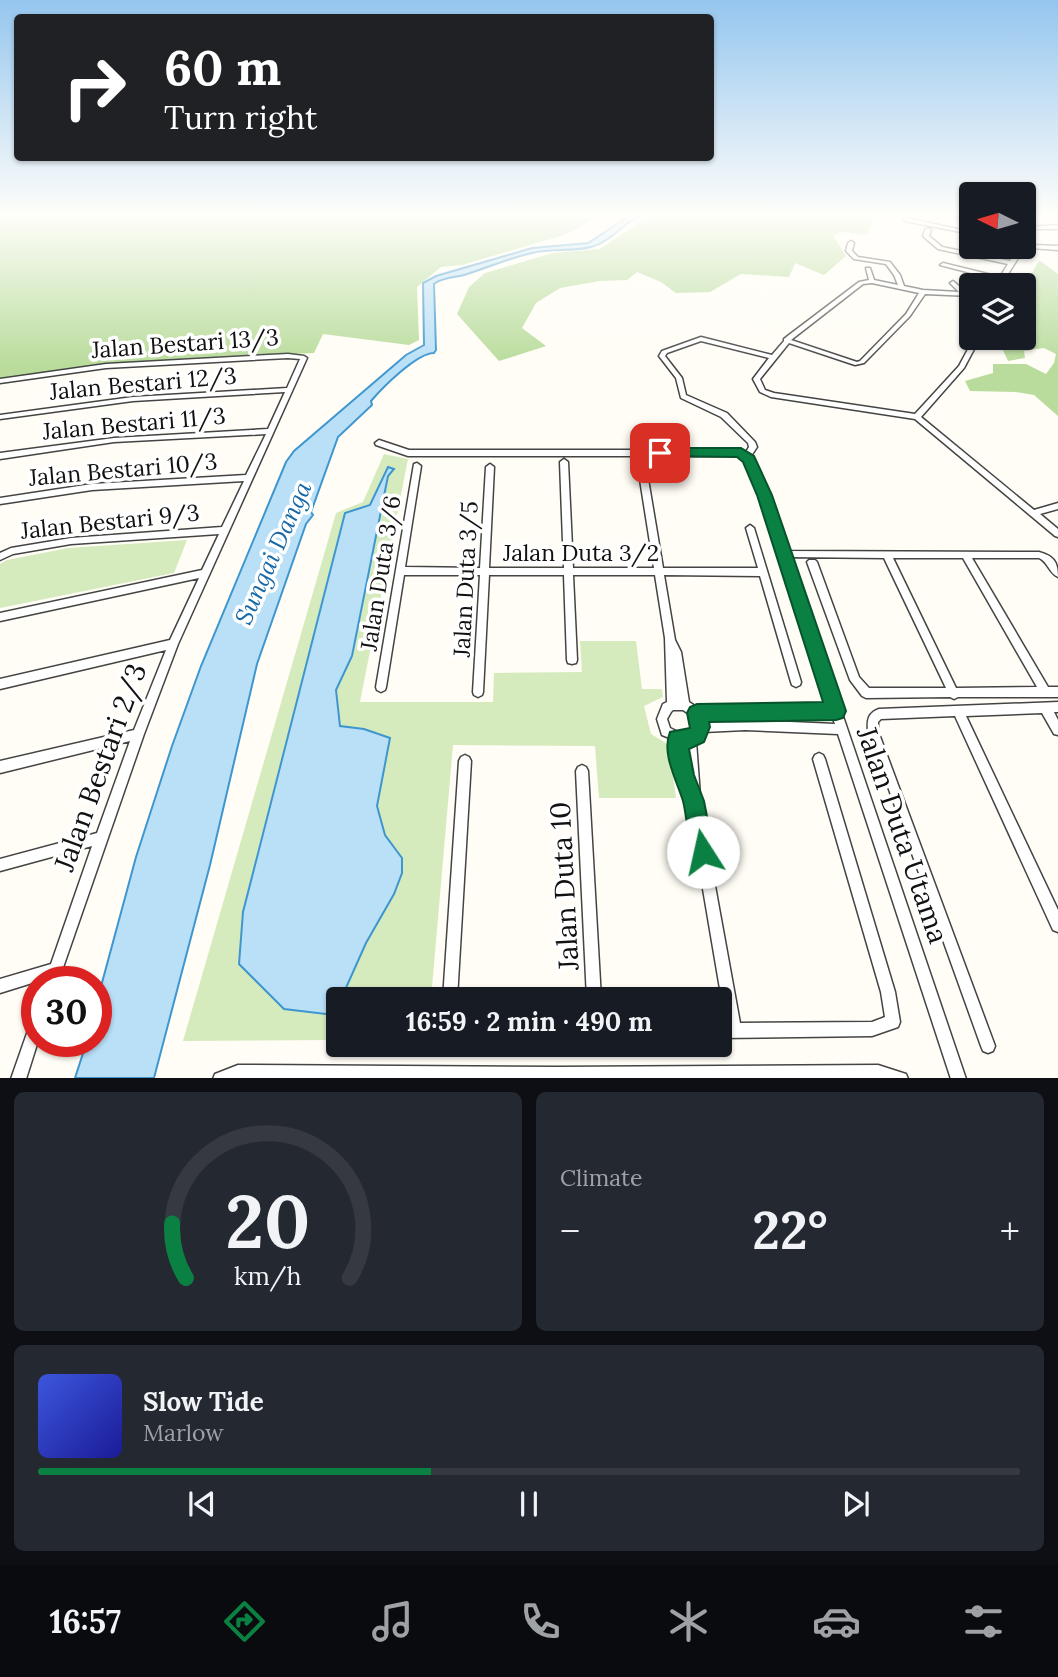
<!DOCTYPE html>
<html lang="en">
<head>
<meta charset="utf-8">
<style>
	:root { --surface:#171b24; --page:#242831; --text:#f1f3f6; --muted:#9ea1a6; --line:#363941; --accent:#0b8043 }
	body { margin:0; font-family:Lora,serif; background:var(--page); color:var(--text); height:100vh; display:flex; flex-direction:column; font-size:26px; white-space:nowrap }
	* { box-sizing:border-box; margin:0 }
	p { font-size:23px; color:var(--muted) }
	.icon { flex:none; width:38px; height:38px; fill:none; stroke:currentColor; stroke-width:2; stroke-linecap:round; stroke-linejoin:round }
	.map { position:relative; height:1078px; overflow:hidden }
	.panel { display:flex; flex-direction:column; gap:14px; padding:14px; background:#0d0f14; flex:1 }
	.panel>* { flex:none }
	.banner { position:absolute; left:14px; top:14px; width:700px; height:147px; border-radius:7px; box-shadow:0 2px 5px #0004; background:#202124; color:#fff; overflow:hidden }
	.needle { width:46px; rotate:275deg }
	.fabs { position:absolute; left:959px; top:182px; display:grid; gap:14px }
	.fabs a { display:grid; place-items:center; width:77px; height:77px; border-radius:7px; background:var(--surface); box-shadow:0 2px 5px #0004; font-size:35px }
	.speed { position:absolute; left:21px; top:966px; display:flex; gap:14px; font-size:35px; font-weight:700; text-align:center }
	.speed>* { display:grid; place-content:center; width:91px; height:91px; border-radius:50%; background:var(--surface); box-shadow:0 2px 5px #0004; line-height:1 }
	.speed .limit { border:10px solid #d22; background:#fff; color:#111 }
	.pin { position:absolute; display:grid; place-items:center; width:60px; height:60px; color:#fff; margin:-30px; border-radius:14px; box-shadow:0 4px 10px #0006 }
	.me { position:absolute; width:77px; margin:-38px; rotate:350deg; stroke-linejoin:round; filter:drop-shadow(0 0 5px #0008) }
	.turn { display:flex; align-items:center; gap:24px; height:147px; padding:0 35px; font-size:32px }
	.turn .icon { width:91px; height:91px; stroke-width:2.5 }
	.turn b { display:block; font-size:49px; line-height:60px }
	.big { font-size:52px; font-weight:700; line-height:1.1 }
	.panel .widget { flex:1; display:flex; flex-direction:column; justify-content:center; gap:10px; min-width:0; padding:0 24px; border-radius:10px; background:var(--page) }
	.panel .dial { align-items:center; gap:0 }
	.dial svg { height:182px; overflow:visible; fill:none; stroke:var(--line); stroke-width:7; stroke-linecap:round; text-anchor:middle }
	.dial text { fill:var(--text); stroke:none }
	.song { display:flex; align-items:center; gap:21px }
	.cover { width:84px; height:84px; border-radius:10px; background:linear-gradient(135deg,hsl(230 70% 55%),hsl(240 70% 35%)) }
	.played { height:7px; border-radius:4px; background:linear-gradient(90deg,var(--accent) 40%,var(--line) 40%) }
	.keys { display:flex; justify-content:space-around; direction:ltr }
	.heat { display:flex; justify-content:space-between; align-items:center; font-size:38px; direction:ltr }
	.panel .tiles { flex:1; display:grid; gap:14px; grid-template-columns:1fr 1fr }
	.widget:last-child { grid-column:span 2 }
	.trip { position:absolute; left:326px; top:987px; width:406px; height:70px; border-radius:7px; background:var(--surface); box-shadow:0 2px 5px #0004; font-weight:700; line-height:70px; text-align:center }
	.menu { display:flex; height:112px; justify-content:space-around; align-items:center; background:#090b0e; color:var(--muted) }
	.menu .icon { width:49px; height:49px }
	.menu .current { color:var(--accent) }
	.menu b { font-size:32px; color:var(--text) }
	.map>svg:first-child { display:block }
	.green { fill:#d5ebbd }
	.forest { fill:#b9dc9c }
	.water { fill:#b9e0f7; stroke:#3f96cf; stroke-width:2 }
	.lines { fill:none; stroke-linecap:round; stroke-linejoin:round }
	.minor-casing { stroke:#444; stroke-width:3 }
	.minor { fill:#fff; fill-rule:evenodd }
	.route { fill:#0b8043; stroke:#07532c; stroke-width:2 }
	.labels { text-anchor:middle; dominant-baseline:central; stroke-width:7; stroke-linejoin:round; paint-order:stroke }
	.street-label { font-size:23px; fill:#111; stroke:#fff }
	.water-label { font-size:24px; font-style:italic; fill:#1768a6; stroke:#fff }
	.near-street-label { font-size:28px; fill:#111; stroke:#fff }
</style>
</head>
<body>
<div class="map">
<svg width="1058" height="1079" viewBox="0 0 1058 1079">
	<rect width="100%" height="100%" fill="#fffdf5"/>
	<path class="green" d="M384,454L408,459L360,702H493L494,673L582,672L580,641H636L642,689H662L663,697L644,706L651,734L669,745L676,798H599L595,746L453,745L431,999H338V1040L183,1041L336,513L363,502Z
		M187,540L174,573L0,608V564L7,560L68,548Z"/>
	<path class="forest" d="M0,214H605L564,235L462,265L441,267L417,287L419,340L409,345L323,334L314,353L105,363L0,379Z
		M660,214H871L874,217L867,235L843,232L833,235L846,256L824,275L795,263L789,277L741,274L710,292L676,293L661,282L637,272L627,280L600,281L560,288L536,303L522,328L546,346L499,361L457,314L469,287L485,273L553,253L600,249L650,216Z
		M1039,260L1058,274V416L1034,395L1016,392L970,391L965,381L993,373V364H1026L1046,374L1054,363L1056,354L1044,348L1024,351L1025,358L1008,361L1002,348L984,339L1024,338V288Z"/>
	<path class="water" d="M645,214C623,221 612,242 591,247C572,252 551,248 532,253C509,258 487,268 464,275C453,278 443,277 434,284L436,350L434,353C417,353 383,387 371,401L372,405L338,437L311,512L313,515L306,524L257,664L210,865L154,1078H75L87,1041H96V1005L136,857L172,746L201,666L286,462L294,451L406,355L424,345L423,283L436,276L532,248L588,243L631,215Z
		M388,467L394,469L388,476L352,656L336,690L340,726L364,729L390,738L377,806L385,835L402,858V873L394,894L366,943L341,999H338L334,1015L284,1009L239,964L243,912L345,513L370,505Z"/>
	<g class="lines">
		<g class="minor-casing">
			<path id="minor" d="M946,214H954L971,217V219Z
				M907,218L971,232V234L905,221L904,220Z
				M1058,225V229H1033L1034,245L1058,246V250L1030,248L1028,227Z
				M928,228L931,230L929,236L942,247L1010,261L1014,255L1013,247H1018L1020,255L1001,285H995L998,280L940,265L943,263L1000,277L1008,264L938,249L923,236L925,230Z
				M851,241L854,243L852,251L858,257L890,262L900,275L904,286L923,290L959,292L950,283L953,281L966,292H971V296L925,294L910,316L864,363L855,365L789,343L760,379L765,390L774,393L915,414L959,366L974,338H980L964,368L921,417L1034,510L1058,503V509L1040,514L1058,529V537L1055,536L915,419L771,397L760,392L753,379L769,358L701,341L667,353L665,356L682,378L686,395L727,413L755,442L757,447L751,456L768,495L787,551L1039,552C1053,556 1058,561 1058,577C1049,573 1048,562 1039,558H972L1048,687H1058V697H958L954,699L950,697L866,698L862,696L850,680L807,562L809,560H815L817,562L859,677L869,688H946L884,558L789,557L966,1079H951L838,734L745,730L704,732L701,739L696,741L700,796L699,798L740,1023L872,1022L885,1017L881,992L813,759L815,755L819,753L823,755L825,759L895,992L900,1022L898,1027L872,1036L719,1038V1024H726L688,801L678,775L672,739L662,735L657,719L663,704L667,702L665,638L655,575H573L577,660L576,663L572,664L568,663L567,660L564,575H489L483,692L482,695L478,697L474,695L473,692L480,575H404L386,687L385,690L381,692L377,690L376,687L414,464L417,463L421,466L405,567L480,568L486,467L490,464L494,467L489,568H564L560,462L564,459L568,462L573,568H654L638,467L642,464L646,467L663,568H758L746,528L750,525L754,528L801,682L800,685L796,687L792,685L791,682L760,576L664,575L675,640L681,652L689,702L698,708L829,706L760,495L744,458L740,456H408L376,445L375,443L379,440L409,450H741L746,452L749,447L748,443L721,417L681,398L676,378L659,356L662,351L701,337L772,355L784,341V339L789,335L859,282L869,280L866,268H870L874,280L898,285L894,275L886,264L854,259L846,251L848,243ZM872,283L919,293L906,314L860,361L857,362L791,340L863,284ZM893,558H963L1037,687L956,688ZM673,710H683L692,716L695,727L693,731L684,735L670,728L667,719L671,712ZM832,716L835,724L745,720L705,722L704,718Z
				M288,354L304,356L307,358L178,644L144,734L58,982H44L45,979L0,993V979L51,964L92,846L0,871V859L97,833L130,741L0,773V761L134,730L166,650L0,689V679L170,640L199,578L0,621V613L202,570L219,534L71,544L13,554L0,560V553L11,548L71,538L222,527L244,481L92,490L0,504V498L92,484L246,475L266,434L114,442L0,459V453L114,438L268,429L285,392L133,401L0,419V415L133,397L287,388L300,359L288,358L106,368L0,383V379L106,364Z
				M1058,702V712H1054L1058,720V735L1054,734L1042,713L966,716L1058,910V932L1053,930L955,716L881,719L878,722V731L995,1046L993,1051L988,1053L983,1051L981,1046L868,731C867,720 868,713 879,709Z
				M465,755L469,757L471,761L457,999H443L459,761L461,757Z
				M582,765L586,767L588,771L601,999H587L576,771L578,767Z
				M37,1017V1041H38L26,1079H11L32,1019Z
				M238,1065L558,1067L878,1065L906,1074L908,1079H213L215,1074Z"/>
		</g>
		<use href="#minor" class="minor"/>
	</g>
	<linearGradient id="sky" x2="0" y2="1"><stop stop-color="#95c6ee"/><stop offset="0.59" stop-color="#fffefa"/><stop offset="1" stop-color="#fffefa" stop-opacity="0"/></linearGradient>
	<rect width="1058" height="365" fill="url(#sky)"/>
	<path class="route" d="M660,448H741L754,456L772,495L846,711L843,718L836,720L709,722L710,727L704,742L689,749L694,775L704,801L714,852L711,860L703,864L695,860C687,842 688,821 683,801C677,781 661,753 670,732L690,728L687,713L690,707L697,704L823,702L757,495L743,462L737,457L655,456V449Z"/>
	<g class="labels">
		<g class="street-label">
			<text transform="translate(185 343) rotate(-4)">Jalan Bestari 13/3</text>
			<text transform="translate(143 383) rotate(-5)">Jalan Bestari 12/3</text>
			<text transform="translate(134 423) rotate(-5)">Jalan Bestari 11/3</text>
			<text transform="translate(123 469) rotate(-5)">Jalan Bestari 10/3</text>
			<text transform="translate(110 521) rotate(-6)">Jalan Bestari 9/3</text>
			<text x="581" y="552">Jalan Duta 3/2</text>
			<text transform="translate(380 573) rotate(-81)">Jalan Duta 3/6</text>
			<text transform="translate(465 579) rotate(-87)">Jalan Duta 3/5</text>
		</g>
		<g class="water-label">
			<text transform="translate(273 553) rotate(-66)">Sungai Danga</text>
		</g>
		<g class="near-street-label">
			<text transform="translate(100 767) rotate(-70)">Jalan Bestari 2/3</text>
			<text transform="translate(903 835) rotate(71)">Jalan Duta Utama</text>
			<text transform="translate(564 886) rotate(-93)">Jalan Duta 10</text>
		</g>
	</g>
</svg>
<div class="fabs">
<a><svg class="needle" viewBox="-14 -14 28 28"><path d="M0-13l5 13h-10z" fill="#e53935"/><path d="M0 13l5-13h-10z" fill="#9ea1a6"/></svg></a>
<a><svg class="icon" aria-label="layers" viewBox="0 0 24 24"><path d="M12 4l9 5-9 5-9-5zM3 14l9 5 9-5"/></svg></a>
</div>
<div class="speed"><div class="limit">30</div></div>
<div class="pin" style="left:660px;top:453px;background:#d93025"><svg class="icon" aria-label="arrive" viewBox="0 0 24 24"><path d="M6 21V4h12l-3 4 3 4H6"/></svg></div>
<svg class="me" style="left:703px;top:852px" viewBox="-20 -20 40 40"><circle r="19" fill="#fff"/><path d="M0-13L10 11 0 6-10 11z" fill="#0b8043"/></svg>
<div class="trip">16:59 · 2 min · 490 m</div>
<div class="banner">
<div class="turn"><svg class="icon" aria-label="right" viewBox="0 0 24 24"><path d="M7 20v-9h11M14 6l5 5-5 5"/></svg><div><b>60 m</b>Turn right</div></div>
</div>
</div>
<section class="panel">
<div class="tiles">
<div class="widget dial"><svg viewBox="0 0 100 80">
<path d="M14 69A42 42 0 1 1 86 69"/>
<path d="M14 69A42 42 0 0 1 8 45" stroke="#0b8043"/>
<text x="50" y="56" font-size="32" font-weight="700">20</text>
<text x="50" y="72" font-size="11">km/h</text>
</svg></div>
<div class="widget"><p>Climate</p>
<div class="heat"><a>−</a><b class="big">22°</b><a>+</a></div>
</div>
<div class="widget">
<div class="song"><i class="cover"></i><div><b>Slow Tide</b><p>Marlow</p></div></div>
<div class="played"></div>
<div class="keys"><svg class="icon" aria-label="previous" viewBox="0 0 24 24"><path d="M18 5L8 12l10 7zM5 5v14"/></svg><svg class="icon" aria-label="pause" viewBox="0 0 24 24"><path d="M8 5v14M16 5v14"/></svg><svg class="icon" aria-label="next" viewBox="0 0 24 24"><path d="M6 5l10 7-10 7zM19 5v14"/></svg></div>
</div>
</div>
</section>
<nav class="menu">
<b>16:57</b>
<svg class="icon current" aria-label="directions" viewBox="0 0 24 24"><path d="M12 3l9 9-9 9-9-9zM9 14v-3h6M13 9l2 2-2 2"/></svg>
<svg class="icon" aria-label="music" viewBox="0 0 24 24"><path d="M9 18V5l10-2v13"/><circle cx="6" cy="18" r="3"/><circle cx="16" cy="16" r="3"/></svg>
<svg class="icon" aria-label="phone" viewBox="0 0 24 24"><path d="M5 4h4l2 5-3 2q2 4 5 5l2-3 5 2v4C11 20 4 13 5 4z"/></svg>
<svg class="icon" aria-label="climate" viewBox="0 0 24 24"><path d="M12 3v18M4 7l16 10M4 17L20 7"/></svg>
<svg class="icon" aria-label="car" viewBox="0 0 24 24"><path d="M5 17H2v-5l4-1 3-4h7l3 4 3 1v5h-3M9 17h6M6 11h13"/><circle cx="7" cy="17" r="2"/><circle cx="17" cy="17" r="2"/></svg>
<svg class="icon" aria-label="filters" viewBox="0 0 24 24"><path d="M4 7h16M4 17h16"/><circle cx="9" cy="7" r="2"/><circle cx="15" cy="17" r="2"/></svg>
</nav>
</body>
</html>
